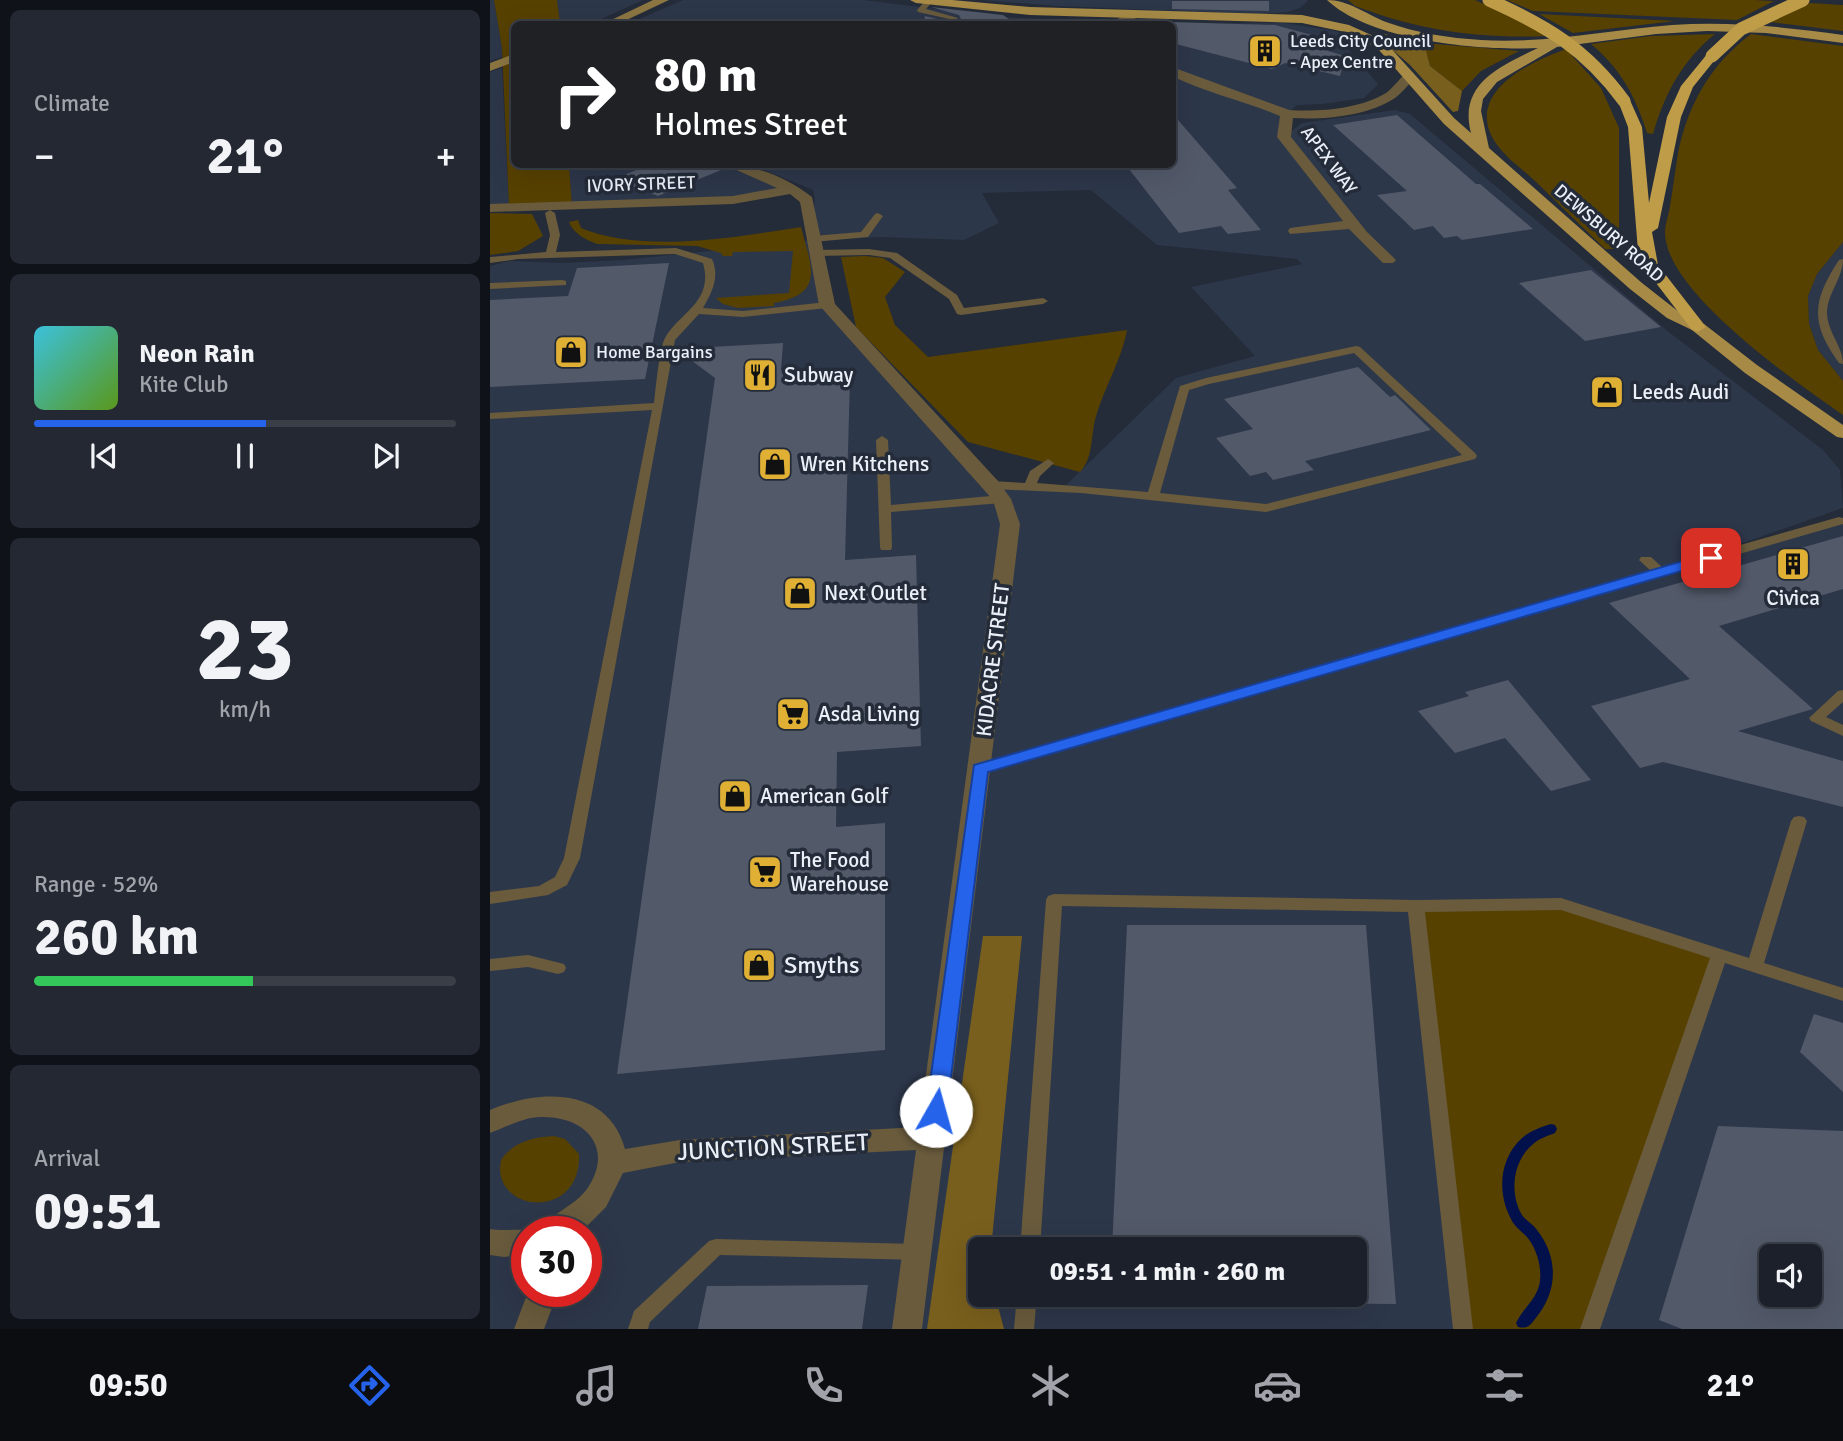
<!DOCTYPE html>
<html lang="en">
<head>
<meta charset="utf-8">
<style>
	:root { --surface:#1b202b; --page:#242833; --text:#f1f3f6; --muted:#a0a3a9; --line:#393e47; --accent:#2563eb }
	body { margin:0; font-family:Signika,sans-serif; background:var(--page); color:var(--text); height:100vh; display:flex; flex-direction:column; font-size:26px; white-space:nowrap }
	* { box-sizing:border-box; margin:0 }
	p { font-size:23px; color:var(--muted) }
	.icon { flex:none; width:38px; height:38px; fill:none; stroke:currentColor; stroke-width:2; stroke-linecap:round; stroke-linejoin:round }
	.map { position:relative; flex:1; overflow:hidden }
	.drawer { display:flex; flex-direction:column; gap:10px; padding:10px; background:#0f1218; width:490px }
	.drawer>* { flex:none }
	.banner { position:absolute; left:21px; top:21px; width:665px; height:147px; border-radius:10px; box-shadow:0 7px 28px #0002,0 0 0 2px var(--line); background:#202124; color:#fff; overflow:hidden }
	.fabs { position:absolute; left:1269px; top:1244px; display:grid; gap:14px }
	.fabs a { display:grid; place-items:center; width:63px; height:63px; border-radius:10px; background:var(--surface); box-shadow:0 7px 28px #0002,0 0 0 2px var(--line); font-size:35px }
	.speed { position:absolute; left:21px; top:1216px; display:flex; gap:14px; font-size:35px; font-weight:700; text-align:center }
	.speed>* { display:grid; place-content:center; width:91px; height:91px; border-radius:50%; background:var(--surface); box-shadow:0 7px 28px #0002,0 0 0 2px var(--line); line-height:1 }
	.speed .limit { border:10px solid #d22; background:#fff; color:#111 }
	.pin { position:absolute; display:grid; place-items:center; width:60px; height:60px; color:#fff; margin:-30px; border-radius:14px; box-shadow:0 4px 10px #0006 }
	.me { position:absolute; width:77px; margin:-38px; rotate:7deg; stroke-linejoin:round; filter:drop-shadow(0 0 5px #0008) }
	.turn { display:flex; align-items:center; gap:24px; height:147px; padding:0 28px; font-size:32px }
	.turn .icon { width:91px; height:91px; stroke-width:2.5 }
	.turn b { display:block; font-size:49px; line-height:60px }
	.big { font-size:52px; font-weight:700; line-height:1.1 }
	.drawer .tile { flex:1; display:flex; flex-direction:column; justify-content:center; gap:10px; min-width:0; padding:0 24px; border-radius:10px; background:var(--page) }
	.drawer .dial { align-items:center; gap:0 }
	.dial b { font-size:91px; line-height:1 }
	.song { display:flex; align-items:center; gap:21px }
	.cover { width:84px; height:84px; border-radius:10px; background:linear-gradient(135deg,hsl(190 70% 55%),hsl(90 70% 35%)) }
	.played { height:7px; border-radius:4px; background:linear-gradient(90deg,var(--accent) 55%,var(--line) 55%) }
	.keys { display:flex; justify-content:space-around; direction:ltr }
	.heat { display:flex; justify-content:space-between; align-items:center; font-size:38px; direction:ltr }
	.charge { height:10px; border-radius:5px; background:linear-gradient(90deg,#34c759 52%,var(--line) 0) }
	.trip { position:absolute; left:478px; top:1237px; width:399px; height:70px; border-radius:10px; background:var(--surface); box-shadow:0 7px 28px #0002,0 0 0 2px var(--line); font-weight:700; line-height:70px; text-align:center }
	.dock { display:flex; height:112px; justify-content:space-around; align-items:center; background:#0b0d11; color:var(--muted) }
	.dock .icon { width:49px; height:49px }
	.dock .active { color:var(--accent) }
	.dock b { font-size:32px; color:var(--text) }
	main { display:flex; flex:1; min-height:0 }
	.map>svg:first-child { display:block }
	.built { fill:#2d374a; fill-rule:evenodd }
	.green { fill:#574101 }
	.forest { fill:#795f1d }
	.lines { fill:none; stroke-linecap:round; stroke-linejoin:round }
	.stream { fill:#02104b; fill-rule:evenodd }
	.building { fill:#525969; fill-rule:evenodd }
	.lane { fill:#695b3c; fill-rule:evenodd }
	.street { fill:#695b3c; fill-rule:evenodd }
	.secondary { fill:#8c7642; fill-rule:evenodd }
	.primary { fill:#a68a46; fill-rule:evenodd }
	.highway { fill:#be9c48; fill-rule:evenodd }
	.highway-bridge { stroke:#be9c48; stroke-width:13 }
	.route { fill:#2563eb; stroke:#184099; stroke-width:2 }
	.labels { text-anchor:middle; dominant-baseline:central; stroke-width:7; stroke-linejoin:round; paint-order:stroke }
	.far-poi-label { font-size:18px; fill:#eaeff8; stroke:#242b39; text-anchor:start }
	.far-street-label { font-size:18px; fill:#eaeff8; stroke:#242b39 }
	.poi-label { font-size:21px; fill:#eaeff8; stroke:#242b39; text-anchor:start }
	.street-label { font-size:21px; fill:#eaeff8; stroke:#242b39 }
	.near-poi-label { font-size:24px; fill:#eaeff8; stroke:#242b39; text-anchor:start }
	.near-street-label { font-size:24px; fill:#eaeff8; stroke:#242b39 }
</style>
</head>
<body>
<main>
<section class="drawer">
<div class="tile"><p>Climate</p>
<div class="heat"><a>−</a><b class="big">21°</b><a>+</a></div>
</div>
<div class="tile">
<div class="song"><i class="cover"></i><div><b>Neon Rain</b><p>Kite Club</p></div></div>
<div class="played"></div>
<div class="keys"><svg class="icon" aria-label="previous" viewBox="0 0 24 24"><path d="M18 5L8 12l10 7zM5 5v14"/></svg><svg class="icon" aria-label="pause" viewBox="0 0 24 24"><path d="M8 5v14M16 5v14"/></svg><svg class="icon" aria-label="next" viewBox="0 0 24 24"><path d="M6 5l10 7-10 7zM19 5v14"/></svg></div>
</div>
<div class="tile dial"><b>23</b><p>km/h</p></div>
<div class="tile"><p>Range · 52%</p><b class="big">260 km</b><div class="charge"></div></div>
<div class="tile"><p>Arrival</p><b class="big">09:51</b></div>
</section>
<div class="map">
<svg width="1353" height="1329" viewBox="0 0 1353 1329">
	<rect width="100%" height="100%" fill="#242b39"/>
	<path class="built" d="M0,0H4L12,48V57L0,61Z
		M67,0H153L100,24H70Z
		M193,0H374L510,17L686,24L795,23L845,31L864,37L855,45L888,84L874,98L832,104L807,105L797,114L795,136L812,123L905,110L920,114L1180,333L1333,450L1350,470L1353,508L1167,573L1353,522V1329H0V266L20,261L72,263L133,260L323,240L322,227L325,199L323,190L262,165L682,164V24H138ZM601,190L667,245L807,259L812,264L701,287L765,356L686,378L573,488L502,485L337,305L324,240L391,237L474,240L509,223L492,193ZM37,1232H96V1292H37ZM490,1250H864V1295H490ZM1281,1256H1320V1295H1281Z
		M489,0H817L818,1L810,8L797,12L767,14L567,6Z
		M12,68L19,207L0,208V72Z
		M79,165H239L301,190L243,200L82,206Z
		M1353,242V381L1328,350L1319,324L1318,296L1327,274Z"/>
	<path class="green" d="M4,0H67L70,24H24V164L79,165L82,206L19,207L12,48Z
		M858,0H985L1030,20L1057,36C989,39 928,30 865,6Z
		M1017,0H1264L1284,1L1247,20L1043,11Z
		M1320,3L1353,5V31L1280,22Z
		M1049,14L1185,21L1083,33Z
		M1225,34C1192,61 1175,93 1163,134L1157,133C1146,97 1130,68 1101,44L1161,36Z
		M1261,34L1353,46V242L1327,274L1318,296L1319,324L1328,350L1353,381V415C1307,383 1174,291 1175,232C1175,224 1179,214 1180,206C1183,189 1185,171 1188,153C1198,104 1221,64 1261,34Z
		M934,43L1029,51L991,71L972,91L940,66Z
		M1076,49L1111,88L1129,128V249H1115C1092,227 1069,204 1045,181C1030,167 1010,154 1001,135C980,89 1043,61 1076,49Z
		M0,213L42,214L53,236L28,251L0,255Z
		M88,220L91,228C154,254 245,237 311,227C321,266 336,294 284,303V306L248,308L233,304L226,298L299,293L303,251L243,252L242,256H233L231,253L207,246L107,244C96,240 83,233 79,222Z
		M375,256L393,258L415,272L395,297L405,325L438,357L637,330C631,363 611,392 604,425C601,442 602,459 590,472L478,442L366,327L351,257Z
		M1071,904L1229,956L1100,1329H973L926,906Z
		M64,1136L75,1139L89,1154C92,1222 0,1213 11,1160C23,1142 43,1137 64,1136Z"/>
	<path class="forest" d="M887,32L934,43L940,66L972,91L968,111L963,112L920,65L883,33Z
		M493,936H532L501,1249L490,1250V1295H505L514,1329H437Z"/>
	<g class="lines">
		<path class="stream" d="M1061,1124L1065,1125L1067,1129L1065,1133C1057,1136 1048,1139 1042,1145C1023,1161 1019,1193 1032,1215C1036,1221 1043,1224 1047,1230C1069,1258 1068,1292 1045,1319C1040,1326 1037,1329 1028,1327L1026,1323C1036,1303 1053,1296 1050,1270C1049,1258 1044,1244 1035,1235C1030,1230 1024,1226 1021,1219C1007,1193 1009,1159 1032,1138C1040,1131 1051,1127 1061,1124Z"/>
	</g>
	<path class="building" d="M682,1H779V11L682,9Z
		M441,7L513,15L526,24H434L435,16L463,23L471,19L469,15Z
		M682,22L785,25L840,40L825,47L855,56L850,76L795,63L782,69L682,43Z
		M682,113L747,188L738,190L771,230L738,234L731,226L689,233L635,164H682Z
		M907,115L986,184H990L1043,229L972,240L967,236L954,238L943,226L924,230L887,195L917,191L843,125Z
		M161,164H231L236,168L168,196L125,179Z
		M179,263L155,379L0,387V300L78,296L87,268Z
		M1101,270L1171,327L1095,341L1029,283Z
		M293,343L291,370L313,368L311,381L360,378L355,560L426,555L431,746L347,752L346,827L395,823V1050L127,1074L225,378L186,349Z
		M868,367L900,397L905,395L941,430L815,461L824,470L783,480L776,472L760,476L726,438L763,429L734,399Z
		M1353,536V589L1229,626L1323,709L1248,731L1353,761V807L1173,762L1150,768L1101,706L1200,679L1119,603Z
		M1018,680L1101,780L1061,791L1015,738L965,753L928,711L979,696L975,692Z
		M637,925H876L906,1304L620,1302V1295H864V1250H622Z
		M1324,1014L1353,1023V1092L1310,1052Z
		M1228,1126L1353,1131V1329H1192L1169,1320ZM1281,1256H1320V1295H1281Z
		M378,1285L372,1329H208L217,1286Z"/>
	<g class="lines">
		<path class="lane" d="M436,0L443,1L436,9L468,18L464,20L428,12L427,10Z
			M126,19L181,22L185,24L123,23L122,21Z
			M60,210L65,213L70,235L66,252L186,248L222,259C230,277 222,292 213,308L253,311L337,302L342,305L337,308L253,317L209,314L185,340L90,858L77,885L58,895L0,904V892L49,886L65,877L74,858L162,410L0,419V413L164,403C166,388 169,349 175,338C190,312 224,302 213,263L185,254L28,259L0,263V257L56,252L60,235L55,213Z
			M388,213L393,216L378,237L323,242L318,239L323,236L371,232L385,214Z
			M379,249L407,253L467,295L474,308L553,298L558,301L553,304L471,315L467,314L459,299L400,258L379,255L326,256L321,253L326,250Z
			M1353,259C1353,278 1338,292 1337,312C1337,332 1353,346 1353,364L1349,363C1320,323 1322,301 1349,260Z
			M72,280L76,281V285L0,289V283Z
			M866,346L870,347L985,453L987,456L985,459L776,512L591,493L501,489L495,485L501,481L535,483L540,471L558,459L564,463L550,476L547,483L658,492L690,386L716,378ZM864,353L972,455L776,504L670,493L699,390L719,384Z
			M392,436L398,440L401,505L512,495L518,499L512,503L401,512L402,547L401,550H391L390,547L386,440Z
			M1349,517L1353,518V524L495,772L490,774L483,769L485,766L1161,571L1149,560L1151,557H1161L1172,567Z
			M1353,690V702L1336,717L1353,725V736L1321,721L1319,718L1348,691Z
			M1309,816L1314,817L1317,821L1274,963L1353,988V1001L1235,963L1110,1329H1090L1220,958L1071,910L935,912L983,1329H963L918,912L572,906L550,1250H530L556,900L558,896L564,894L926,900L1071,898L1259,958L1301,821L1304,817Z
			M38,955L74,964L76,968L74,972L68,974L38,967L0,971V959Z
			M226,1239L428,1244L435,1246L438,1252L435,1258L428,1260L230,1255L160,1322L158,1329H138L144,1311L219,1241Z
			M527,1295H547L544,1329H524Z"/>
		<path class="street" d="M645,11L651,15L649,17L631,24H616Z
			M682,67L799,110C829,112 870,109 896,93C903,88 909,79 916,73H924V79C918,85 912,93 905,98C878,116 834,120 803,118L801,137L877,232L903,257L906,260L903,263H893L859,229L800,234L798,231L800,228L853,221L787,137L790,116C755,101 716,93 682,76Z
			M233,164C264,164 298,178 322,197L345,304L508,481L521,499L530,524L432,1329H402L426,1150L190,1162L133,1173L116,1207L92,1231L49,1232C57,1215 84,1207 97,1189C125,1148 96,1116 51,1117C33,1117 17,1127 0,1133V1110C49,1089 118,1086 135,1149L190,1140L429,1127L510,524L503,500L329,305L310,202L300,194L243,204L0,212V204L243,196L287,188Z
			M0,1229C16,1232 32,1227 47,1232H37V1254L14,1257L0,1255Z
			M38,1292H68L54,1329H24Z"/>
		<path class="secondary" d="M163,0H179L128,24H113Z
			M24,54V62L0,71V63Z"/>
		<path class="primary" d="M420,0H462L540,7L812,15L859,25L888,38L897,44L964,118L981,133C968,84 1010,66 1048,48C991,51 880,41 837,0C858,0 876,14 896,22C926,33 959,38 991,40C1056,44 1118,30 1182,25C1239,21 1297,27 1353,35V43L1276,33L1217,31L1166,34L1067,47L1007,82L993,99L991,111L999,148L1152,283L1189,312L1214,324L1267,365L1353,425V438L1347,437L1255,373L1202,330L1177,318L1140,289L954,124L889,50L860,33L812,23L540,15L426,3Z"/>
		<path class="highway" d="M1222,52L1228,56L1203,87L1191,117L1168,228L1162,232L1168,265L1216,327L1208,332L1202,330L1153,266L1148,251L1138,127L1128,101L1134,97L1139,98L1152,127L1159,203L1177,117L1191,86L1218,53Z"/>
		<path class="highway-bridge" d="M999,0C1057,26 1096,49 1134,101
			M1222,56L1251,29L1313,0"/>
	</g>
	<path class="route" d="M1221,553L1228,558L1226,561L498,772L457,1111L454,1117L446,1120L439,1117L436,1111L484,765Z"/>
	<defs>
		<g id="building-square" transform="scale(1.75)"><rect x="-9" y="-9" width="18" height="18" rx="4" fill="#dfb034" stroke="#242b39"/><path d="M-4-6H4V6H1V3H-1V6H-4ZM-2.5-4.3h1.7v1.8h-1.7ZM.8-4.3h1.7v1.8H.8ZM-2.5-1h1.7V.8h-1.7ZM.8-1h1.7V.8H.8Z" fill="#111"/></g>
		<g id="shop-square" transform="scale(1.75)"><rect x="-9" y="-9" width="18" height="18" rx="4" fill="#dfb034" stroke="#242b39"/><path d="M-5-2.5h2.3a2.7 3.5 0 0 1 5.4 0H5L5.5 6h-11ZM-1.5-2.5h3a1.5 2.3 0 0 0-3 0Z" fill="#111"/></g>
		<g id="restaurant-square" transform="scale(1.75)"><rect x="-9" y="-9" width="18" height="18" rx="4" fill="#dfb034" stroke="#242b39"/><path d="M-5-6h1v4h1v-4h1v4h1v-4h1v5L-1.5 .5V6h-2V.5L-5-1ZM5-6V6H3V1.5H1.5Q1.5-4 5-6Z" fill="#111"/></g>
		<g id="supermarket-square" transform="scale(1.75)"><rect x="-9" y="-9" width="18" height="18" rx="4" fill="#dfb034" stroke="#242b39"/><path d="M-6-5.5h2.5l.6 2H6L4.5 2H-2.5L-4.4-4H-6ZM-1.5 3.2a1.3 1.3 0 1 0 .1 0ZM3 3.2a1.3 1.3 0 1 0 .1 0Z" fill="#111"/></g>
	</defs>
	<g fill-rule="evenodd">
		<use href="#building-square" x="775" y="51"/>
		<use href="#shop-square" x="81" y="352"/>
		<use href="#restaurant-square" x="270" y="375"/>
		<use href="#shop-square" x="1117" y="392"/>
		<use href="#shop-square" x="285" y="464"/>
		<use href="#building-square" x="1303" y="564"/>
		<use href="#shop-square" x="310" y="593"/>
		<use href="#supermarket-square" x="303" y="714"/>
		<use href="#shop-square" x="245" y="796"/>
		<use href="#supermarket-square" x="275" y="872"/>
		<use href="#shop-square" x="269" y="965"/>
	</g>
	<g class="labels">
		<g class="far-poi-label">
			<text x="800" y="41">Leeds City Council<tspan x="800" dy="21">- Apex Centre</tspan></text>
			<text x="106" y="352">Home Bargains</text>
		</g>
		<g class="far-street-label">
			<text transform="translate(839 160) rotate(53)">APEX WAY</text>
			<text transform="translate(151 184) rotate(-2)">IVORY STREET</text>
			<text transform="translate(1119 233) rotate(41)">DEWSBURY ROAD</text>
		</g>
		<g class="poi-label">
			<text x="294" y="375">Subway</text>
			<text x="1142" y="392">Leeds Audi</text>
			<text x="310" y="464">Wren Kitchens</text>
			<text x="334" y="593">Next Outlet</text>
			<text x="1303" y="598" text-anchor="middle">Civica</text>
			<text x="328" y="714">Asda Living</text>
			<text x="270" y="796">American Golf</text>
			<text x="300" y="860">The Food<tspan x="300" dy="24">Warehouse</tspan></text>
		</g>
		<g class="street-label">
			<text transform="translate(503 660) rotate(-83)">KIDACRE STREET</text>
		</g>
		<g class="near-poi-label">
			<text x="294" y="965">Smyths</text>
		</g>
		<g class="near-street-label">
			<text transform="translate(283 1147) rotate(-3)">JUNCTION STREET</text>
		</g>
	</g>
</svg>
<div class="fabs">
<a><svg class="icon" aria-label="sound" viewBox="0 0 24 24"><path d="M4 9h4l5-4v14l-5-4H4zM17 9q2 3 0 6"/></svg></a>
</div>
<div class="speed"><div class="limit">30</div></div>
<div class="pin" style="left:1221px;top:558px;background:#d93025"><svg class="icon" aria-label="arrive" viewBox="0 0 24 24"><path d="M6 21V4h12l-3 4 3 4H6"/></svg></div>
<svg class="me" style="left:446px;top:1111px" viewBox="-20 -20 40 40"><circle r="19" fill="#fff"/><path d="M0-13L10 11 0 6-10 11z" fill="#2563eb"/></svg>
<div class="trip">09:51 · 1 min · 260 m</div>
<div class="banner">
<div class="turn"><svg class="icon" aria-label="right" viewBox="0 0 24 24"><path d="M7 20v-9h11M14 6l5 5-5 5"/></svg><div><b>80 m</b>Holmes Street</div></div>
</div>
</div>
</main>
<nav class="dock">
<b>09:50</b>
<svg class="icon active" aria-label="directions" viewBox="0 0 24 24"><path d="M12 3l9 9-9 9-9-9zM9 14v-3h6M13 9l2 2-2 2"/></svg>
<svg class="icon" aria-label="music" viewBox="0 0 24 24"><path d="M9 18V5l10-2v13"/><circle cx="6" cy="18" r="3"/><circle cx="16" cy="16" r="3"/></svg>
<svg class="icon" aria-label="phone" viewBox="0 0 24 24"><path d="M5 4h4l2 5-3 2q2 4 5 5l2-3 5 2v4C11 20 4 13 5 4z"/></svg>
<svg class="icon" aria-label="climate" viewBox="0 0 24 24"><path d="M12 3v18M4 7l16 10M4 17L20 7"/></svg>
<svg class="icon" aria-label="car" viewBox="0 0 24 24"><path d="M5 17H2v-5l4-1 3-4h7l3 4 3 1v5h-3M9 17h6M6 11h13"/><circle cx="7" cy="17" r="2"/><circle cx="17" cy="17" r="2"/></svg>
<svg class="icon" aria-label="filters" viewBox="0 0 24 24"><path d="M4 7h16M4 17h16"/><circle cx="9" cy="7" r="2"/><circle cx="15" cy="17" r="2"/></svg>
<b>21°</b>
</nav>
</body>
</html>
